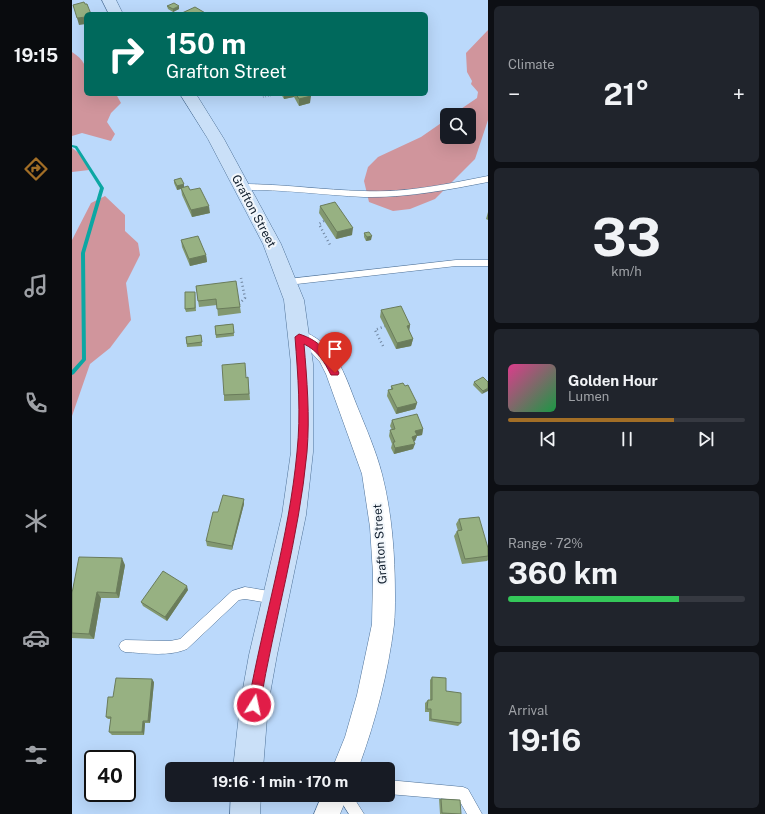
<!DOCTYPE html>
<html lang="en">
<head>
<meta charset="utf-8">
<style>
	:root { --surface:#171b24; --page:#20242c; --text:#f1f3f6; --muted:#9ea1a6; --line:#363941; --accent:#a26e26 }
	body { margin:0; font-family:"Public Sans",sans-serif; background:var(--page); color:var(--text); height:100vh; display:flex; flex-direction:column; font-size:15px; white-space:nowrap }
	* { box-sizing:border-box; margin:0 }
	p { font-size:13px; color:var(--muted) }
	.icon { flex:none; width:22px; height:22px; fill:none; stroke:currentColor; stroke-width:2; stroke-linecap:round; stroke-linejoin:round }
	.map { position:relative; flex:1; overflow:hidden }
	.side { display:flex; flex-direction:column; gap:6px; padding:6px; background:#0d0f14; width:277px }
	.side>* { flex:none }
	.guide { position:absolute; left:12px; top:12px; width:344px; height:84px; border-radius:6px; box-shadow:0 4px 16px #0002; background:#00695c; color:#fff; overflow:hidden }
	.buttons { position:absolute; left:368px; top:108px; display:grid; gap:8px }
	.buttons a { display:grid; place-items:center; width:36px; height:36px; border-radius:6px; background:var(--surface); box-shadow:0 4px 16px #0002; font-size:20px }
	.speed { position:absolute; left:12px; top:750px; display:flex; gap:8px; font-size:20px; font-weight:700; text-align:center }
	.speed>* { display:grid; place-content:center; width:52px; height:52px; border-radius:50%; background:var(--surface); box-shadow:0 4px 16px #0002; line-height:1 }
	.speed .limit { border:2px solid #111; border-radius:6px; background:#fff; color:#111 }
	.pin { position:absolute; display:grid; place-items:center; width:34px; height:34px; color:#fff; margin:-41px -17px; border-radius:50% 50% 50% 0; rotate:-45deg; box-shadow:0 0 4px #0007 }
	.pin .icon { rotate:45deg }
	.me { position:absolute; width:44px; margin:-22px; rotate:10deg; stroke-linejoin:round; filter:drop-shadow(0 0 3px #0008) }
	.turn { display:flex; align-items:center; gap:14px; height:84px; padding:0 16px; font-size:18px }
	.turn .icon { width:52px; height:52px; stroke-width:2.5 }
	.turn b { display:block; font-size:28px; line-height:34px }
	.big { font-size:30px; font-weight:700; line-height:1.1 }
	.side .widget { flex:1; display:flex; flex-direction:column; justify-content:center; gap:6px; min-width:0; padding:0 14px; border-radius:6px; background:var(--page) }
	.side .dial { align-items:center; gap:0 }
	.dial b { font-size:52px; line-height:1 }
	.song { display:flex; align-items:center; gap:12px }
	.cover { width:48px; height:48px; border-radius:6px; background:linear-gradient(135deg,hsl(330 70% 55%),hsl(140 70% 35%)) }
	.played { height:4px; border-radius:2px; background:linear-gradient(90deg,var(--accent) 70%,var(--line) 70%) }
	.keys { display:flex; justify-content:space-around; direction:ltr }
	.heat { display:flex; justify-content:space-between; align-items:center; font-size:22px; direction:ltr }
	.charge { height:6px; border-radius:3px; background:linear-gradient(90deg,#34c759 72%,var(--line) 0) }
	.trip { position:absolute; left:93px; top:762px; width:230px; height:40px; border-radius:6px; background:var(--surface); box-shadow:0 4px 16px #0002; font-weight:700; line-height:40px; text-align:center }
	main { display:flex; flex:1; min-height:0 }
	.menu { display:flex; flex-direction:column; width:72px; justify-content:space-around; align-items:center; background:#090b0e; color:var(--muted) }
	.menu .icon { width:28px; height:28px }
	.menu .selected { color:var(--accent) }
	.menu b { font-size:18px; color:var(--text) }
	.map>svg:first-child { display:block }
	.green { fill:#d0959c }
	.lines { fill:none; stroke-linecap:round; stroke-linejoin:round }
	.stream { fill:#0ca7a3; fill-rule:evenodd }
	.lane-casing { stroke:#4f7298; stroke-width:1 }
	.street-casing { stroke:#4f7298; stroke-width:1 }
	.secondary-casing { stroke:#4f7298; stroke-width:1 }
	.path-far1 { stroke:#6f859f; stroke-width:2; stroke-dasharray:0.5 2; stroke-linecap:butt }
	.path { stroke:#6f859f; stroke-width:2.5; stroke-dasharray:1 3; stroke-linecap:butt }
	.lane { fill:#fff; fill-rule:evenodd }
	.street { fill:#fff; fill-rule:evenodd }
	.secondary { fill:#cae0f8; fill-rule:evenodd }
	.wall { fill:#829870 }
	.shaded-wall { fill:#6a7c5b }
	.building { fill:#97b182; stroke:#6a7c5b }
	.route { fill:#e11d48; stroke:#92132f }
	.labels { text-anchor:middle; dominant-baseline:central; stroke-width:4; stroke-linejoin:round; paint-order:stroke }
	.street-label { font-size:12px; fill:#0f1d2c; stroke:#f3f7fb }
</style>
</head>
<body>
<main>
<nav class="menu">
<b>19:15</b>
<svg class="icon selected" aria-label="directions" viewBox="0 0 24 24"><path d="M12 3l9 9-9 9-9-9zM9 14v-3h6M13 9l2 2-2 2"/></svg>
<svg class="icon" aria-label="music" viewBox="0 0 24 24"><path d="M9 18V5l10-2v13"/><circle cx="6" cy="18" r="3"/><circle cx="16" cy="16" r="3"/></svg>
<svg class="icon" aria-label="phone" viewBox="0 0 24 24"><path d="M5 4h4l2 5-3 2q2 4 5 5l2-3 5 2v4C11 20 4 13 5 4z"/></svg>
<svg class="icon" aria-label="climate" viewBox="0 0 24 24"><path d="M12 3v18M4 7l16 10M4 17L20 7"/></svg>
<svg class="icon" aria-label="car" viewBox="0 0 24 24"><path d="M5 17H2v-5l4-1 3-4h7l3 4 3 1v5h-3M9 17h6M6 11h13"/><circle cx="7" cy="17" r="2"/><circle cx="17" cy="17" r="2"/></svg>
<svg class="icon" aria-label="filters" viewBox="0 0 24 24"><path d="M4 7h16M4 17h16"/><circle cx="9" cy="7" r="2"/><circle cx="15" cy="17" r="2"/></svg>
</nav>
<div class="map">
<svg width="416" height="814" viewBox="0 0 416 814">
	<rect width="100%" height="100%" fill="#bbd9fb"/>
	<path class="green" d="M416,30V120L403,159L363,199L338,209L321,211L297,202L292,181L296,167L306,157L349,137L375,119V137H397V115H380L405,98L406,92L399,84L400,81L395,72L394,53Z
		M0,52C19,64 14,75 14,94H44L49,103L39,113L35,122L43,134L39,141L10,133L0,136Z
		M0,148L11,156L17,170L0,172Z
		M33,196L53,215V231L66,243L68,255L54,283L59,320L38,348L18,364L0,416V240L19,203Z"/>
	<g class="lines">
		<path class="stream" d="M0,145L5,146L32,188L13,253L14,360L2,374L0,375V370L10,359L9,253L28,188L3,148L0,147Z"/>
		<g class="lane-casing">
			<path id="lane" d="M416,176V182C375,190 334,198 292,197C251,195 211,189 170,190L166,187L170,184C211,184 251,190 292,191C334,193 375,184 416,176Z
				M384,260H416V266H384L216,285L212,282L216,279Z
				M173,587L203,592L207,594L209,598L207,602L203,604L173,599L167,600L115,649C97,657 73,653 53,652L49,650L47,646L49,642L53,640L98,641L108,639L160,591Z
				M316,780L391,787L396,789L410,814H395L387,800L316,794Z
				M265,795H280L292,814H277Z"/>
		</g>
		<g class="street-casing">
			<path id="street" d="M227,330C264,342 272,373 285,406C294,428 304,451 310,474C320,513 323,555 323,595C323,605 323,615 322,625C316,674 303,723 286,769H260L273,737L285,695L300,624L301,574L298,527L290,474L254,374L248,362L238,351L221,342L218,337L221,332Z
				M250,795H276L268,814H242Z"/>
		</g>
		<g class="secondary-casing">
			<path id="secondary" d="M30,0H44L51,14H37Z
				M108,94H124L152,139L209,244L232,300L241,364V452L234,515L205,655L196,705L191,769H161L168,705L177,655L210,515L219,452V364L212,300L191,244L136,139Z
				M159,795H189L188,814H158Z"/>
		</g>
		<path class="path-far1" d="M191,97L205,94"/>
		<path class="path" d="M252,221L247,224L258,245
			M167,304L173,298L169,278
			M311,346L303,330L313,326"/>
		<use href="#lane" class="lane"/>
		<use href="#street" class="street"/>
		<use href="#secondary" class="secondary"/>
	</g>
	<path class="wall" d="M95,6L107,9L101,12L96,9Z
		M209,94H238V103L227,106L222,97L212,99Z
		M102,180L112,187L118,190L138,213L120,217L110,195L109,189L105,190L102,183Z
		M248,206L280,235L264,239L247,213Z
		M416,212V220L414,219Z
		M292,233L299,240L294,241L292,237Z
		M109,240L134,255L135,262L118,266L110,247Z
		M124,286L168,307L169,313L146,316L145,305L127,307Z
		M123,292L124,311L114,312L113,309Z
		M309,310L338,325L337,331L341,339L339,346L324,349L308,317Z
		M161,324L162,336L144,338L143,326Z
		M129,335L130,346L115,347L114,337Z
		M176,377L178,400L152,401V395L174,378Z
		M402,382H416L410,394L401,385Z
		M319,386H333L345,403L343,409L324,414L315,396L316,390H319Z
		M320,420L351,429L350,435L345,436L343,441H342L341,449L322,454L319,448L320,444L317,436L318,430H320L318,426Z
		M172,504L160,550L135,546L134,541L146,512Z
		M387,519L416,548V560L415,561L390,564L382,536L385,531H386L384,524Z
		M53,565L47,598H29L22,639L0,638V593Z
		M116,590L95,621L71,606L69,602Z
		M360,677L374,691L389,723L386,726L357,721V712H353V703L356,700H358V680Z
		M82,682L78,723H73L72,735H40L37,732L39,719H36L34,717L41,697Z
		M367,799H369L389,814H368Z"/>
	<path class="shaded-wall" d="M107,6V9L101,12V9Z
		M14,17V24L7,25L5,18Z
		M212,94H222V97L212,99Z
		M237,94H238V96H239L238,103L227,106V99Z
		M112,184V188L105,190V186Z
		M137,206L138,213L120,217L119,210Z
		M281,228L280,235L264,239L265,232Z
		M300,236L299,240L294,241L295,237Z
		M134,255L135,262L118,266L117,259Z
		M338,325L337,331L335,326Z
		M341,339L339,346L324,349L325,343Z
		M416,388V391L410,394L411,391Z
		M345,403L343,409L324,414L325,408Z
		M351,429L350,435L345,436L343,441L338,443L340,437L343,431Z
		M343,444L341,449L322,454L323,448Z
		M172,499V504L160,550V546Z
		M50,558L53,565L47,598L44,593Z
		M115,586L116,590L95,621L93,617Z
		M25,592L29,598L22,639L17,634Z
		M80,679L82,682L78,723L76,721Z
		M71,721L73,723L72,735L70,732Z"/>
	<path class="building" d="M12,2L13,4H15L19,14H14V17L5,18L1,5Z
		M102,3L107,6L101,9L95,6Z
		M123,7L135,14H112L110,13Z
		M224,94H237L239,96L227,99Z
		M109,178L112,184L105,186L102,180Z
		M116,186L118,190L128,188L137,206L119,210L109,188Z
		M263,202L281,228L265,232L248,206Z
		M297,232L300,236L295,237L292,233Z
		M126,236L134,255L117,259L109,240Z
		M164,281L168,307L145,309L144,299L126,301L124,286Z
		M113,292H123V308L113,309Z
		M329,306L338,325L335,326L341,339L325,343L309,310Z
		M161,324L162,333L144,335L143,326Z
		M129,335L130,342L115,344L114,337Z
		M173,363L174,378L176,377L177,394L152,395L150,365Z
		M411,377L416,382V388L411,391L402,382Z
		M331,383L333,386L336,385L345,403L325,408L316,390L321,389L319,386Z
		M345,414L351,429L343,431L345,435L340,437L343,444L323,448L321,442H323L318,430L323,429L320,420Z
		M151,495L172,499L160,546L134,541L141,512H146Z
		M407,517L416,548V556L393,559L385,531L390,530L387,519Z
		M7,557L50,558L44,593L25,592L17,634L0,633V593Z
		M91,571L115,586L93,617L69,602Z
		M360,677L374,678V691L389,693V723L359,719V709H355L356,700H360Z
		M44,678L80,679L76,721H71L70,732H37L39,717H34L36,697H41Z
		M369,799L388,800L389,814L370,813Z"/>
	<path class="route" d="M227,334C249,341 257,353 267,373L266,375H259C252,361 246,351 232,344C235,380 238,416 235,452C227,538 202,621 188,705L186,709L182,711L178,709L176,705C191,621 217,538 225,452C229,414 226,376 223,337Z"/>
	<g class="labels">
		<g class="street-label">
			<text transform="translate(182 211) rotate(62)">Grafton Street</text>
			<text transform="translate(308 544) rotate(-94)">Grafton Street</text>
		</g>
	</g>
</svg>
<div class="buttons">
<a><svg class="icon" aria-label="search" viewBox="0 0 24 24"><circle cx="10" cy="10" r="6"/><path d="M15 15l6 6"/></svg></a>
</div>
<div class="speed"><div class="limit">40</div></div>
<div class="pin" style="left:263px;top:373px;background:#d93025"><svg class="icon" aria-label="arrive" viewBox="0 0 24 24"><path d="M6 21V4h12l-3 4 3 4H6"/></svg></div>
<svg class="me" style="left:182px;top:705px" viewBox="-20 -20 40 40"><circle r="17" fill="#e11d48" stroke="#fff" stroke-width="3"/><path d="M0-11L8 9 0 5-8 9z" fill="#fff"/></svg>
<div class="trip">19:16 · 1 min · 170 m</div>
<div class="guide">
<div class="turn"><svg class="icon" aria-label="right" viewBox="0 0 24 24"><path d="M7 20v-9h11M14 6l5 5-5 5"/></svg><div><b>150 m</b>Grafton Street</div></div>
</div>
</div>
<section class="side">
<div class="widget"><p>Climate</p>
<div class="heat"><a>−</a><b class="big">21°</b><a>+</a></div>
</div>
<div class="widget dial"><b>33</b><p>km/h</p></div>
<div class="widget">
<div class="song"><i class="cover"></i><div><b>Golden Hour</b><p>Lumen</p></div></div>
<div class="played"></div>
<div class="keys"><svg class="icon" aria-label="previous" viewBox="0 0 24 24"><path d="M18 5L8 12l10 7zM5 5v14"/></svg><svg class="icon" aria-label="pause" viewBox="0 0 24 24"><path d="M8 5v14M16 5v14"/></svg><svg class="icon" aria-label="next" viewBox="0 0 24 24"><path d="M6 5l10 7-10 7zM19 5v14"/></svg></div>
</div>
<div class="widget"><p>Range · 72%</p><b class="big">360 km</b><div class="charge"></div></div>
<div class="widget"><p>Arrival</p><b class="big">19:16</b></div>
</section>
</main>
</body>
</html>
